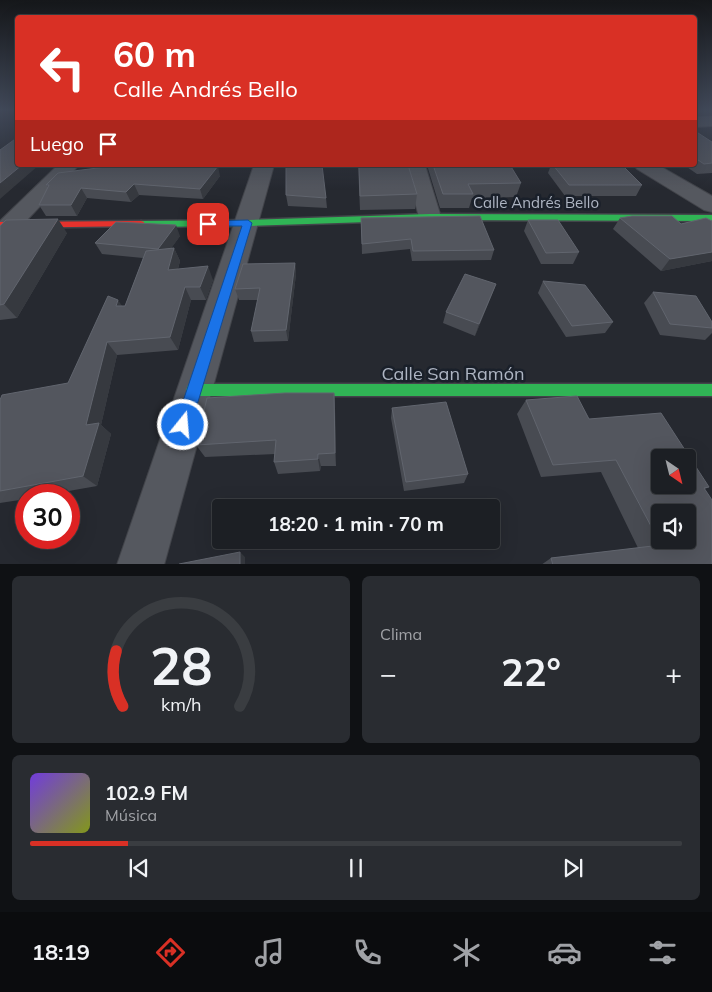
<!DOCTYPE html>
<html lang="es">
<head>
<meta charset="utf-8">
<style>
	:root { --surface:#1c1f24; --page:#292c31; --text:#f1f3f6; --muted:#a0a2a6; --line:#3a3d41; --accent:#d93025 }
	body { margin:0; font-family:Mulish,sans-serif; background:var(--page); color:var(--text); height:100vh; display:flex; flex-direction:column; font-size:19px; white-space:nowrap }
	* { box-sizing:border-box; margin:0 }
	p { font-size:16px; color:var(--muted) }
	.icon { flex:none; width:28px; height:28px; fill:none; stroke:currentColor; stroke-width:2; stroke-linecap:round; stroke-linejoin:round }
	.map { position:relative; height:564px; overflow:hidden }
	.panel { display:flex; flex-direction:column; gap:12px; padding:12px; background:#0f1114; flex:1 }
	.panel>* { flex:none }
	.banner { position:absolute; left:15px; top:15px; width:682px; height:152px; border-radius:5px; box-shadow:0 5px 20px #0002,0 0 0 1px var(--line); background:#d93025; color:#fff; overflow:hidden }
	.needle { width:32px; rotate:145deg }
	.tools { position:absolute; left:651px; top:449px; display:grid; gap:10px }
	.tools a { display:grid; place-items:center; width:45px; height:45px; border-radius:5px; background:var(--surface); box-shadow:0 5px 20px #0002,0 0 0 1px var(--line); font-size:25px }
	.speed { position:absolute; left:15px; top:484px; display:flex; gap:10px; font-size:25px; font-weight:700; text-align:center }
	.speed>* { display:grid; place-content:center; width:65px; height:65px; border-radius:50%; background:var(--surface); box-shadow:0 5px 20px #0002,0 0 0 1px var(--line); line-height:1 }
	.speed .limit { border:8px solid #d22; background:#fff; color:#111 }
	.pin { position:absolute; display:grid; place-items:center; width:42px; height:42px; color:#fff; margin:-21px; border-radius:10px; box-shadow:0 2px 8px #0006 }
	.me { position:absolute; width:55px; margin:-28px; rotate:17deg; stroke-linejoin:round; filter:drop-shadow(0 0 4px #0008) }
	.turn { display:flex; align-items:center; gap:18px; height:105px; padding:0 15px; font-size:22px }
	.turn .icon { width:65px; height:65px; stroke-width:2.5 }
	.turn b { display:block; font-size:35px; line-height:42px }
	.then { display:flex; align-items:center; height:48px; padding:0 15px; background:#0003; gap:10px; font-size:19px }
	.big { font-size:38px; font-weight:700; line-height:1.1 }
	.panel .card { flex:1; display:flex; flex-direction:column; justify-content:center; gap:8px; min-width:0; padding:0 18px; border-radius:8px; background:var(--page) }
	.panel .dial { align-items:center; gap:0 }
	.dial svg { height:130px; overflow:visible; fill:none; stroke:var(--line); stroke-width:7; stroke-linecap:round; text-anchor:middle }
	.dial text { fill:var(--text); stroke:none }
	.song { display:flex; align-items:center; gap:15px }
	.cover { width:60px; height:60px; border-radius:8px; background:linear-gradient(135deg,hsl(260 70% 55%),hsl(70 70% 35%)) }
	.played { height:5px; border-radius:2px; background:linear-gradient(90deg,var(--accent) 15%,var(--line) 15%) }
	.keys { display:flex; justify-content:space-around; direction:ltr }
	.heat { display:flex; justify-content:space-between; align-items:center; font-size:28px; direction:ltr }
	.panel .tiles { flex:1; display:grid; gap:12px; grid-template-columns:1fr 1fr }
	.card:last-child { grid-column:span 2 }
	.trip { position:absolute; left:212px; top:499px; width:288px; height:50px; border-radius:5px; background:var(--surface); box-shadow:0 5px 20px #0002,0 0 0 1px var(--line); font-weight:700; line-height:50px; text-align:center }
	.menu { display:flex; height:80px; justify-content:space-around; align-items:center; background:#0b0c0e; color:var(--muted) }
	.menu .icon { width:35px; height:35px }
	.menu .selected { color:var(--accent) }
	.menu b { font-size:22px; color:var(--text) }
	.map>svg:first-child { display:block }
	.lines { fill:none; stroke-linecap:round; stroke-linejoin:round }
	.street-casing { stroke:#42444a; stroke-width:2 }
	.fast-casing { stroke:#42444a; stroke-width:3 }
	.jam-casing { stroke:#42444a; stroke-width:3 }
	.street { fill:#55585f; fill-rule:evenodd }
	.fast { fill:#30b455; fill-rule:evenodd }
	.jam { fill:#e5322d; fill-rule:evenodd }
	.wall { fill:#484b52 }
	.shaded-wall { fill:#36393f }
	.building { fill:#53565e; stroke:#61656e; fill-rule:evenodd }
	.route { fill:#1a73e8; stroke:#114b97 }
	.labels { text-anchor:middle; dominant-baseline:central; stroke-width:5; stroke-linejoin:round; paint-order:stroke }
	.street-label { font-size:15px; fill:#aeb5c3; stroke:#1a202a }
	.near-street-label { font-size:18px; fill:#aeb5c3; stroke:#1a202a }
</style>
</head>
<body>
<div class="map">
<svg width="712" height="565" viewBox="0 0 712 565">
	<rect width="100%" height="100%" fill="#262930"/>
	<g class="lines">
		<g class="street-casing">
			<path id="street" d="M712,116V126L695,127V117Z
				M58,165H79L9,239L0,241V221Z
				M254,165H274L164,565H117Z
				M405,165H425L441,217L438,222L430,224L422,222L419,217Z
				M634,165H658L712,196V212L704,210L637,169Z"/>
		</g>
		<g class="fast-casing">
			<path id="fast" d="M430,214L712,215V221L430,220L248,226L141,227L136,224L141,221L248,220Z
				M193,384H712V396H193L188,395L186,390L188,385Z"/>
		</g>
		<g class="jam-casing">
			<path id="jam" d="M141,221L144,222V226L0,228V222Z"/>
		</g>
		<use href="#street" class="street"/>
		<use href="#fast" class="fast"/>
		<use href="#jam" class="jam"/>
	</g>
	<path class="wall" d="M695,131L712,142V173L697,174L684,165H695Z
		M358,165H408L417,194L415,209L360,210Z
		M427,165H510L521,183L516,197L472,198L469,208H440Z
		M551,165H622L642,185L636,196H565L548,173Z
		M220,176L203,199L139,195L131,202L87,198L77,216H46L39,205L48,187L46,185Z
		M286,195L326,198L327,208L288,206Z
		M361,218L494,250L491,260L412,261L410,249L362,254Z
		M620,218L681,224L712,221V261L661,271L613,229Z
		M528,220L579,252L573,264H541L524,231Z
		M0,226L67,233L17,318L0,320Z
		M180,236L171,248H174L180,261L178,269L213,280L206,300H191L178,350L117,355L101,425L111,434L97,486L46,495H26V499L0,503V400L68,383L122,306H125L143,258L102,254L95,243Z
		M295,263L296,274L288,341L254,342L251,331L258,300H239L235,289Z
		M543,281L613,322L605,333L566,337L538,293Z
		M496,284L475,336L443,323L446,312Z
		M653,292L712,322V333L705,340L660,335L644,303Z
		M334,393L335,408L336,466H321L320,471L278,474L274,462L275,454L205,457L196,445Z
		M526,400L589,419L709,487L705,489L712,565H541L551,558L638,548L601,472L541,477L517,414Z
		M392,408L468,474L464,483L404,491L391,418Z"/>
	<path class="shaded-wall" d="M695,110H712V115L695,116Z
		M22,165H39L0,199V183Z
		M218,166L220,176L203,199L200,189Z
		M134,184L139,195L131,202L126,192Z
		M81,188L87,198L77,216L71,205Z
		M58,219L67,233L17,318L4,304Z
		M176,225L180,236L163,260L158,249Z
		M174,248L180,261L174,283L168,270Z
		M712,252V261L661,271L670,259Z
		M295,263L296,274L288,341L286,330Z
		M208,266L213,280L206,300L200,287Z
		M496,284L492,295L475,336L479,324Z
		M185,287L191,300L178,350L170,337Z
		M118,300L127,313L116,306Z
		M107,342L117,355L101,425L111,434L97,486L83,476L86,425Z
		M334,393L335,408L336,466L335,453Z
		M318,454L321,466L320,471L318,459Z
		M240,552L245,557V565H240Z"/>
	<path class="building" d="M695,131L712,142V163L704,164L695,158Z
		M18,137V165H22L0,183V150Z
		M121,165H210L218,166L200,189L134,184L126,192L81,188L71,205H39L49,185H46L58,173Z
		M286,165H322L326,198L286,195Z
		M359,165H408L417,194L360,196Z
		M433,165H510L521,183L468,184L473,194H443Z
		M553,165H622L642,185H569Z
		M480,216L494,250L413,251L411,239L362,244L361,218Z
		M632,216H672L681,224L706,218L712,221V252L670,259L620,218Z
		M58,219L4,304L0,305V226L6,220Z
		M528,220H558L579,252L546,253Z
		M116,222L176,225L158,249L95,243Z
		M174,248L168,270L208,266L200,287H185L170,337L107,342L86,425L99,423L83,476L0,491V400L2,395L68,383L108,296L118,300L116,306H125L146,251Z
		M295,263L286,330L251,331L260,288L235,289L243,264Z
		M465,274L496,284L479,324L446,312Z
		M543,281L585,285L613,322L572,326Z
		M653,292L696,296L712,322V328L670,324Z
		M285,393H334L335,453L318,454V459L274,462L276,440L196,445L207,398Z
		M577,396L589,419L661,413L709,487L704,488L712,500V565H553L551,558L661,545L616,460L553,465L526,400ZM660,458H688V485H660ZM660,512H688V540H660Z
		M446,402L468,474L406,482L392,408Z
		M240,552V565H179V564Z"/>
	<linearGradient id="sky" x2="0" y2="1"><stop stop-color="#15171a"/><stop offset="0.58" stop-color="#414959"/><stop offset="1" stop-color="#414959" stop-opacity="0"/></linearGradient>
	<rect width="712" height="189" fill="url(#sky)"/>
	<path class="route" d="M248,220L252,223L191,425L188,430L183,432L177,430L175,425L242,226H208L203,224L208,221Z"/>
	<g class="labels">
		<g class="street-label">
			<text x="536" y="202">Calle Andrés Bello</text>
		</g>
		<g class="near-street-label">
			<text x="453" y="373">Calle San Ramón</text>
		</g>
	</g>
</svg>
<div class="tools">
<a><svg class="needle" viewBox="-14 -14 28 28"><path d="M0-13l5 13h-10z" fill="#e53935"/><path d="M0 13l5-13h-10z" fill="#a0a2a6"/></svg></a>
<a><svg class="icon" aria-label="sound" viewBox="0 0 24 24"><path d="M4 9h4l5-4v14l-5-4H4zM17 9q2 3 0 6"/></svg></a>
</div>
<div class="speed"><div class="limit">30</div></div>
<div class="pin" style="left:208px;top:224px;background:#d93025"><svg class="icon" aria-label="arrive" viewBox="0 0 24 24"><path d="M6 21V4h12l-3 4 3 4H6"/></svg></div>
<svg class="me" style="left:183px;top:425px" viewBox="-20 -20 40 40"><circle r="17" fill="#1a73e8" stroke="#fff" stroke-width="3"/><path d="M0-11L8 9 0 5-8 9z" fill="#fff"/></svg>
<div class="trip">18:20 · 1 min · 70 m</div>
<div class="banner">
<div class="turn"><svg class="icon" aria-label="left" viewBox="0 0 24 24"><path d="M17 20v-9H6M10 6l-5 5 5 5"/></svg><div><b>60 m</b>Calle Andrés Bello</div></div>
<div class="then">Luego<svg class="icon" aria-label="arrive" viewBox="0 0 24 24"><path d="M6 21V4h12l-3 4 3 4H6"/></svg></div>
</div>
</div>
<section class="panel">
<div class="tiles">
<div class="card dial"><svg viewBox="0 0 100 80">
<path d="M14 69A42 42 0 1 1 86 69"/>
<path d="M14 69A42 42 0 0 1 10 35" stroke="#d93025"/>
<text x="50" y="56" font-size="32" font-weight="700">28</text>
<text x="50" y="72" font-size="11">km/h</text>
</svg></div>
<div class="card"><p>Clima</p>
<div class="heat"><a>−</a><b class="big">22°</b><a>+</a></div>
</div>
<div class="card">
<div class="song"><i class="cover"></i><div><b>102.9 FM</b><p>Música</p></div></div>
<div class="played"></div>
<div class="keys"><svg class="icon" aria-label="previous" viewBox="0 0 24 24"><path d="M18 5L8 12l10 7zM5 5v14"/></svg><svg class="icon" aria-label="pause" viewBox="0 0 24 24"><path d="M8 5v14M16 5v14"/></svg><svg class="icon" aria-label="next" viewBox="0 0 24 24"><path d="M6 5l10 7-10 7zM19 5v14"/></svg></div>
</div>
</div>
</section>
<nav class="menu">
<b>18:19</b>
<svg class="icon selected" aria-label="directions" viewBox="0 0 24 24"><path d="M12 3l9 9-9 9-9-9zM9 14v-3h6M13 9l2 2-2 2"/></svg>
<svg class="icon" aria-label="music" viewBox="0 0 24 24"><path d="M9 18V5l10-2v13"/><circle cx="6" cy="18" r="3"/><circle cx="16" cy="16" r="3"/></svg>
<svg class="icon" aria-label="phone" viewBox="0 0 24 24"><path d="M5 4h4l2 5-3 2q2 4 5 5l2-3 5 2v4C11 20 4 13 5 4z"/></svg>
<svg class="icon" aria-label="climate" viewBox="0 0 24 24"><path d="M12 3v18M4 7l16 10M4 17L20 7"/></svg>
<svg class="icon" aria-label="car" viewBox="0 0 24 24"><path d="M5 17H2v-5l4-1 3-4h7l3 4 3 1v5h-3M9 17h6M6 11h13"/><circle cx="7" cy="17" r="2"/><circle cx="17" cy="17" r="2"/></svg>
<svg class="icon" aria-label="filters" viewBox="0 0 24 24"><path d="M4 7h16M4 17h16"/><circle cx="9" cy="7" r="2"/><circle cx="15" cy="17" r="2"/></svg>
</nav>
</body>
</html>
